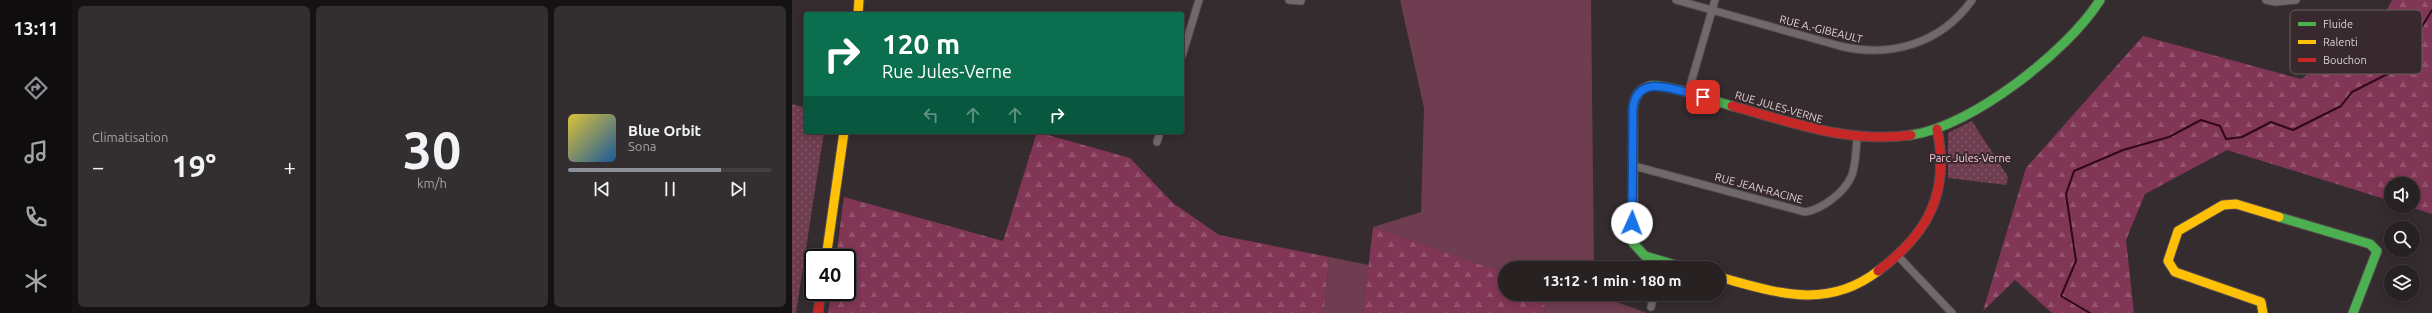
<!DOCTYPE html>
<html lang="fr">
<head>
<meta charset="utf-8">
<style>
	:root { --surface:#272122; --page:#332e2f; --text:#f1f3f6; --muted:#a4a3a5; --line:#433e40; --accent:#8c9099 }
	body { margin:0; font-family:Ubuntu,sans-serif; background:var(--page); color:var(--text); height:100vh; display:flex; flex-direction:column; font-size:15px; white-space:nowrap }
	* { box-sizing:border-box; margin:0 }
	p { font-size:13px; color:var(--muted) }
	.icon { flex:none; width:22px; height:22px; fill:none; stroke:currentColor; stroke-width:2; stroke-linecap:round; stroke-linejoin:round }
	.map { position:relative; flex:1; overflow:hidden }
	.details { display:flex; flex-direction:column; gap:6px; padding:6px; background:#151213; width:720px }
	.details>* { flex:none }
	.guide { position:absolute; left:12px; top:12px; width:380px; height:122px; border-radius:4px; box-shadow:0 2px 10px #0003,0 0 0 1px var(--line); background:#0b6e4f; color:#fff; overflow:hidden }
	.fabs { position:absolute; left:1592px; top:177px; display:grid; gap:8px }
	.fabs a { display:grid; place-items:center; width:36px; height:36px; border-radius:50%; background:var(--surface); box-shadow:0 2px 10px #0003,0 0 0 1px var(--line); font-size:20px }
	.speed { position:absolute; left:12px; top:249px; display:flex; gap:8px; font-size:20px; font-weight:700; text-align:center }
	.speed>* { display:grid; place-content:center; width:52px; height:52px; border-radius:50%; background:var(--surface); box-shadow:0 2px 10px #0003,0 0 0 1px var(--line); line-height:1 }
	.speed .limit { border:2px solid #111; border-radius:6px; background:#fff; color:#111 }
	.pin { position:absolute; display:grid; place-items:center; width:34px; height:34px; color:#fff; margin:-17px; border-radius:8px; box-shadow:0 2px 6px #0006 }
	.me { position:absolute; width:44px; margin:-22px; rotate:2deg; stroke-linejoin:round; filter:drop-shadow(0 0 3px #0008) }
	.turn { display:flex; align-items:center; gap:14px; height:84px; padding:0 12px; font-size:18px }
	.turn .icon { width:52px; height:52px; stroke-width:2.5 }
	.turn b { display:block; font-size:28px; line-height:34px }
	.lanes { display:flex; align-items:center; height:38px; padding:0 12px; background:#0003; justify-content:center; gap:20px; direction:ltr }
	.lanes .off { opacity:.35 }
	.big { font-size:30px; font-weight:600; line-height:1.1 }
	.details .tile { flex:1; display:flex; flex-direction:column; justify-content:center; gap:6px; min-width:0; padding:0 14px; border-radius:6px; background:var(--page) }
	.details .dial { align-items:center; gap:0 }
	.dial b { font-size:52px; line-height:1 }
	.song { display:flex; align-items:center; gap:12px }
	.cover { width:48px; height:48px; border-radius:6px; background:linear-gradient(135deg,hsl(50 70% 55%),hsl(210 70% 35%)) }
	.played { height:4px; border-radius:2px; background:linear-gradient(90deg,var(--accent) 75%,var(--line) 75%) }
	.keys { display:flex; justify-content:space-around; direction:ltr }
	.heat { display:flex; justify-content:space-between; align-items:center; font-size:22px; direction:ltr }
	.details .tiles { flex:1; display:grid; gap:6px; grid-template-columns:repeat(3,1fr) }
	.trip { position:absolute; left:706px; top:261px; width:228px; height:40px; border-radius:20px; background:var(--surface); box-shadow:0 2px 10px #0003,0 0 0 1px var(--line); font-weight:600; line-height:40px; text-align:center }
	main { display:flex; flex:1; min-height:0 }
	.tabs { display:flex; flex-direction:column; width:72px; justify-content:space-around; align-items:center; background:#100d0e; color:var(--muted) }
	.tabs .icon { width:28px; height:28px }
	.tabs .selected { color:var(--accent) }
	.tabs b { font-size:18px; color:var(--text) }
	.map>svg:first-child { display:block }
	.grass { fill:#6f3d50 }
	.forest { fill:url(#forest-firs) }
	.park { fill:url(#park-dots) }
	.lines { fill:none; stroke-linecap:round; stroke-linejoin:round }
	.stream { stroke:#30081a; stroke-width:2 }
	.street-casing { stroke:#524a4c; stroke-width:9 }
	.fast-casing { stroke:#524a4c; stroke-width:11 }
	.slow-casing { stroke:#524a4c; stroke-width:11 }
	.jam-casing { stroke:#524a4c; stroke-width:11 }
	.street { stroke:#6f696a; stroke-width:7 }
	.fast { stroke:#4caf50; stroke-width:9 }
	.slow { stroke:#ffc107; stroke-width:9 }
	.jam { stroke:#c62828; stroke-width:9 }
	.route-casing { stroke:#114b97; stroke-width:10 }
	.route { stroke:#1a73e8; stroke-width:7 }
	.labels { text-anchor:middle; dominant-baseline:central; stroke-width:4; stroke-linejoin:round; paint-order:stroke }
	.street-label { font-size:11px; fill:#dcd2d5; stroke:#37292d }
	.park-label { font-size:11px; fill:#fcc9d9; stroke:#37292d }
	.key { fill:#37292d; stroke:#695c5f; stroke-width:1 }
	.key-label { font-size:11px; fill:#dcd2d5 }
</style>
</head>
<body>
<main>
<nav class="tabs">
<b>13:11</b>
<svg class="icon selected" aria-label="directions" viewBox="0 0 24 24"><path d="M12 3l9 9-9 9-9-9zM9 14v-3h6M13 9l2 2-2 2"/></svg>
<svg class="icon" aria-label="music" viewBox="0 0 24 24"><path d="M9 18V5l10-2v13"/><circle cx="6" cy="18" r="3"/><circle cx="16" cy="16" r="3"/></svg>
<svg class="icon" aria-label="phone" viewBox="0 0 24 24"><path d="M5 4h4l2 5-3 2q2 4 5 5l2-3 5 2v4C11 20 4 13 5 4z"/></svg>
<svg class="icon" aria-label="climate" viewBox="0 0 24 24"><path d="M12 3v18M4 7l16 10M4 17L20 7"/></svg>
</nav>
<section class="details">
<div class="tiles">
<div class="tile"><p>Climatisation</p>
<div class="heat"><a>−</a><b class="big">19°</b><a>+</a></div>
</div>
<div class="tile dial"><b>30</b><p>km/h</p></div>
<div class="tile">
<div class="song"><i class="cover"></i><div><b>Blue Orbit</b><p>Sona</p></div></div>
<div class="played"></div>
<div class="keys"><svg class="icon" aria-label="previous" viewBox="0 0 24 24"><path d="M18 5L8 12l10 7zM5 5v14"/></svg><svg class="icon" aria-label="pause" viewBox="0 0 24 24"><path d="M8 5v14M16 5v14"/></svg><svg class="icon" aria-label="next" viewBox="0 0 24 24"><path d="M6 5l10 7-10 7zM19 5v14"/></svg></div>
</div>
</div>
</section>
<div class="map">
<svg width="1640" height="313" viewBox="0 0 1640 313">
	<defs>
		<pattern id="forest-firs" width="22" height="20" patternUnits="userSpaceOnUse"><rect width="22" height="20" fill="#823655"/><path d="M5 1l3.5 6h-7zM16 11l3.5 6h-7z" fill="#93526d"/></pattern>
		<pattern id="park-dots" width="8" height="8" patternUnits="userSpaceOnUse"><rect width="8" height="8" fill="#6f3d50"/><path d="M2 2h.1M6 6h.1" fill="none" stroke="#835868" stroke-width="1.8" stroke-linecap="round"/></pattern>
	</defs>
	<rect width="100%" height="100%" fill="#342c2e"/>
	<path class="grass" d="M608,0H799L802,268H713V274L581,227L629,212L632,108Z
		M537,257L577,265L571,313H532Z
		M738,294H802L855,313H752L753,306Z"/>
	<path class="forest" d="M1600,0H1640V214L1615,206H1621V184H1599V201L1435,150L1353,194L1334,240L1342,313H1260L1223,280L1191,311L1234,168L1351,36L1509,79L1583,32Z
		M245,132L338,158L381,203L427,235L537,257L532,313H36L39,292H55V258H44L52,197L211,241Z
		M581,227L712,273L713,294H738L753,306L752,313H571Z"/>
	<path class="park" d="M0,104L14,108V132H32L4,313H0Z
		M1180,121L1216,177L1214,185L1156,178V133Z"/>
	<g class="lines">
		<path class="stream" d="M1298,313L1269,296L1284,261L1274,194L1282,171L1331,150L1377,137L1409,120L1428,126L1434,139L1450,137L1479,122L1501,130L1549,106L1560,92L1621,61L1620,43L1640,10"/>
		<g class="street-casing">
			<path id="street" d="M497,0L509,1
				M884,0L1048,46C1098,58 1149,44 1180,0
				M1474,0L1484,2L1504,0
				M390,56L407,0
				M896,93L923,0
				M365,142L368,132
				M842,166L1013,212C1031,209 1053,192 1060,175C1064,163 1064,150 1065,138
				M1105,255L1160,313
				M859,307L862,294"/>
		</g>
		<g class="fast-casing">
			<path id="fast" d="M1119,135C1179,127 1276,51 1308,0
				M1487,217L1578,244L1585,251L1561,313
				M894,268L853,256L841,243V109C842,98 846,89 858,86C872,83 923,101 940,106"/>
		</g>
		<g class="slow-casing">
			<path id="slow" d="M66,14L67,0
				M34,258L52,132
				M927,277C983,292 1034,311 1086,271
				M1471,313L1469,302L1383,272L1376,261L1386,231L1431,205L1444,204L1487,217"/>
		</g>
		<g class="jam-casing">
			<path id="jam" d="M940,106C999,122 1057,144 1119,135
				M1086,271C1137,233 1158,192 1145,129
				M26,313L29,292"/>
		</g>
		<use href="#street" class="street"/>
		<use href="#fast" class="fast"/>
		<use href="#slow" class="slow"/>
		<use href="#jam" class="jam"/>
	</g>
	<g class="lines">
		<g class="route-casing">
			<path id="route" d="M840,223L841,109C844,71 887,91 911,97"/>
		</g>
		<use href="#route" class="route"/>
	</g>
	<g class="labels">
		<g class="street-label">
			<text transform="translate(1029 29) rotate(14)">RUE A.-GIBEAULT</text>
			<text transform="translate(987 107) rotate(16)">RUE JULES-VERNE</text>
			<text transform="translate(967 188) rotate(15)">RUE JEAN-RACINE</text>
		</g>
		<g class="park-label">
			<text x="1178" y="158">Parc Jules-Verne</text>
		</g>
	</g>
	<rect x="1498" y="10" width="132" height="64" rx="6" class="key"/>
	<rect x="1506" y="22" width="18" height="4" fill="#4caf50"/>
	<rect x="1506" y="40" width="18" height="4" fill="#ffc107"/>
	<rect x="1506" y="58" width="18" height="4" fill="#c62828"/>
	<g class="key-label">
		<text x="1531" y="28">Fluide</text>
		<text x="1531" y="46">Ralenti</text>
		<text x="1531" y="64">Bouchon</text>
	</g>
</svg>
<div class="fabs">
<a><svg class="icon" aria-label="sound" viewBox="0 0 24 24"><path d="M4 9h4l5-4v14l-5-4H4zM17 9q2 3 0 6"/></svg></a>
<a><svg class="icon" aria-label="search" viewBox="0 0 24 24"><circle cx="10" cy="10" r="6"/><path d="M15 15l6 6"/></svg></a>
<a><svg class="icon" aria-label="layers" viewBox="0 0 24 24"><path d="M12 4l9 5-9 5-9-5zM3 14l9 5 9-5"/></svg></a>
</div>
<div class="speed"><div class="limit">40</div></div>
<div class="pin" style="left:911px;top:97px;background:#d93025"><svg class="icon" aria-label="arrive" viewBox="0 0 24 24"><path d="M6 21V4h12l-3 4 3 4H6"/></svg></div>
<svg class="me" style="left:840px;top:223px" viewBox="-20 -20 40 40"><circle r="19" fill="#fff"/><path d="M0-13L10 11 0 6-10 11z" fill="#1a73e8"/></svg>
<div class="trip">13:12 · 1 min · 180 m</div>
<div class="guide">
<div class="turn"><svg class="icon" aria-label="right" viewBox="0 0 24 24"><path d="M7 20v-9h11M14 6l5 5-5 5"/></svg><div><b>120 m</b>Rue Jules-Verne</div></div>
<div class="lanes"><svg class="icon off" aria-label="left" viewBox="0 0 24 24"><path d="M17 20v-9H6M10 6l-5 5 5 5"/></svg><svg class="icon off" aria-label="ahead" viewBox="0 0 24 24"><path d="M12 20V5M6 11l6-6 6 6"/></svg><svg class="icon off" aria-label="ahead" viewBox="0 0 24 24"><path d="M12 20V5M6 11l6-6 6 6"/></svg><svg class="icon" aria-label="right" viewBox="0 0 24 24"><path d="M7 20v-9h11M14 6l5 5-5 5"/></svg></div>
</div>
</div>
</main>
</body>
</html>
